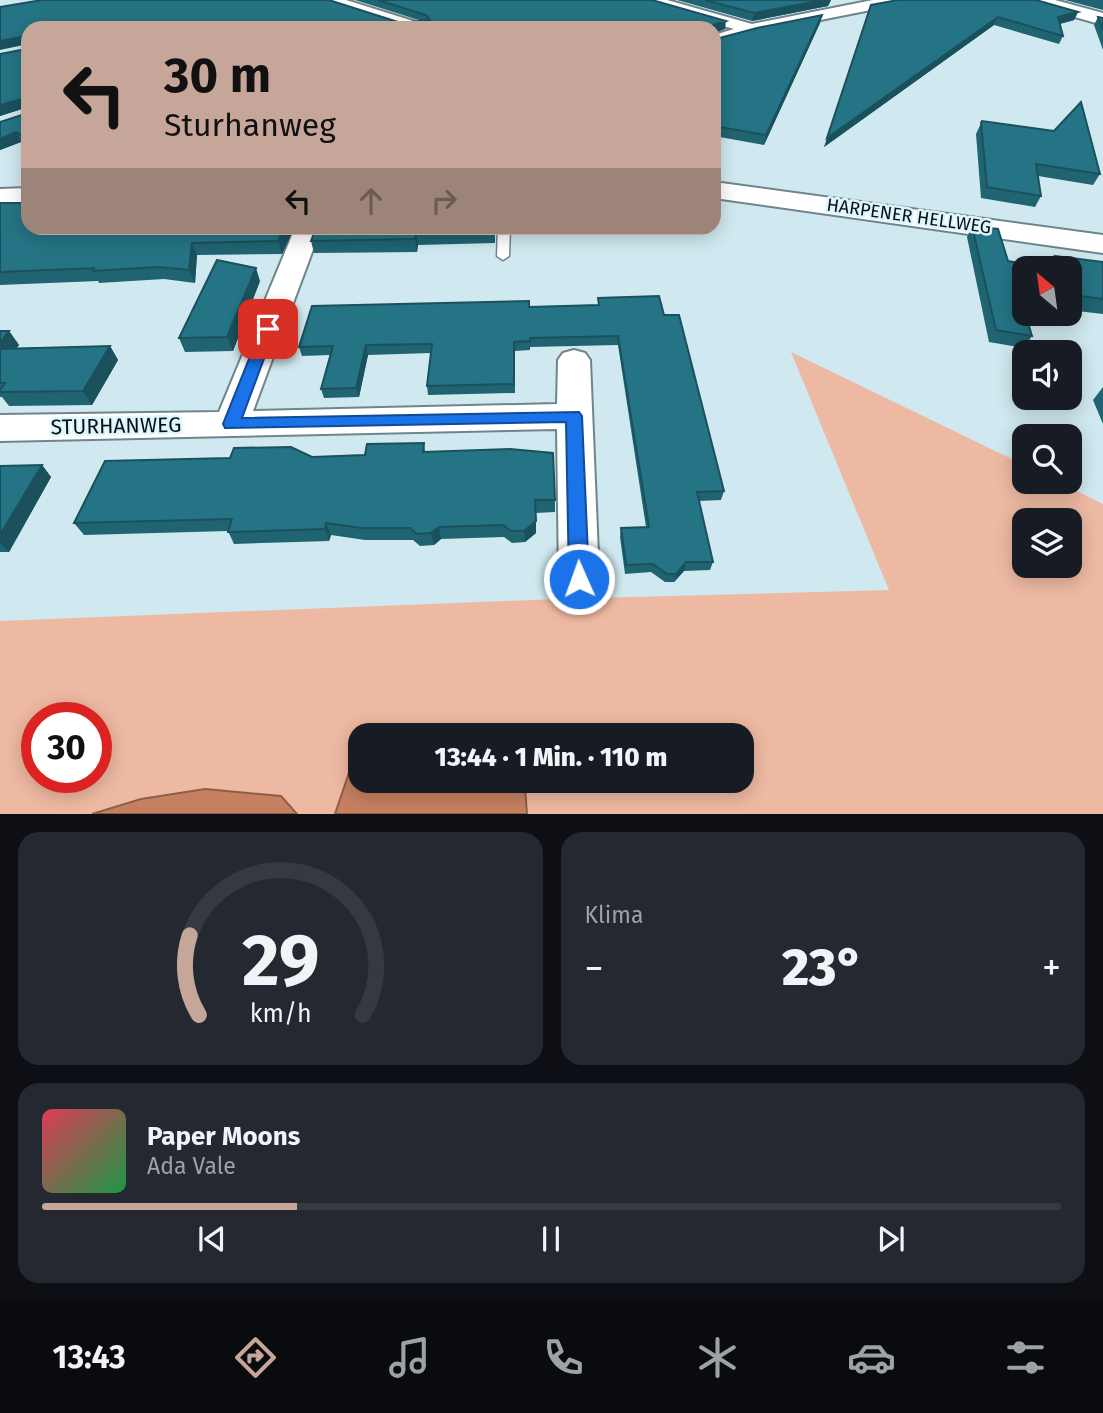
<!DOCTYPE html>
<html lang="de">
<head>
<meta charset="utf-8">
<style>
	:root { --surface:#171b24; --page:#242831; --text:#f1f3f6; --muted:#9ea1a6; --line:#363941; --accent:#c5a698 }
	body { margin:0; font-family:"Fira Sans",sans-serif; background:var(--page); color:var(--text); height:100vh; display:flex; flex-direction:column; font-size:26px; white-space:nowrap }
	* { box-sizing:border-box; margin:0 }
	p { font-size:23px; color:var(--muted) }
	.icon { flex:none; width:38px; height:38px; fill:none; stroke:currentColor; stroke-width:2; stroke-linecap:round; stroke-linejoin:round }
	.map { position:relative; height:814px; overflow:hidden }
	.panel { display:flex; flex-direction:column; gap:18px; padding:18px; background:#0d0f14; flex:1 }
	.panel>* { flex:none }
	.hud { position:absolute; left:21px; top:21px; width:700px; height:214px; border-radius:21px; box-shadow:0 4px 18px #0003; background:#c5a698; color:#111; overflow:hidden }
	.needle { width:46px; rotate:331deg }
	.fabs { position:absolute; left:1012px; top:256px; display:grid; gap:14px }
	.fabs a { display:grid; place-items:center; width:70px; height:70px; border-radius:14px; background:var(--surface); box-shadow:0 4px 18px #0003; font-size:35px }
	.speed { position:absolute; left:21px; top:702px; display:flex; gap:14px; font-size:35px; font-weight:700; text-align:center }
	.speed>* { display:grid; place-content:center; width:91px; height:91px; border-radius:50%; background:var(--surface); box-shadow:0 4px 18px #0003; line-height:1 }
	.speed .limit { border:10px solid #d22; background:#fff; color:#111 }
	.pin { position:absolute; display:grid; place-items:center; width:60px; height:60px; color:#fff; margin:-30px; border-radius:14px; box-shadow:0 4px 10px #0006 }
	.me { position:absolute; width:77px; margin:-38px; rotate:358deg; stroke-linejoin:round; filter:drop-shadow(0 0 5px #0008) }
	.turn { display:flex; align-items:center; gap:24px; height:147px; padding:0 28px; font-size:32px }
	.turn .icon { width:91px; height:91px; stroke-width:2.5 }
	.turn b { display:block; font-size:49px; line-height:60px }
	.lanes { display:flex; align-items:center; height:66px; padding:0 28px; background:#0003; justify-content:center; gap:35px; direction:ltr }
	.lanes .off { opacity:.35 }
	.big { font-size:52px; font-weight:800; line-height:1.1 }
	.panel .widget { flex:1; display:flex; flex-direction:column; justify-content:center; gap:10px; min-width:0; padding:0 24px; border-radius:21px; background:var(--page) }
	.panel .dial { align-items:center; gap:0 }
	.dial svg { height:182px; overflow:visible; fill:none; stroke:var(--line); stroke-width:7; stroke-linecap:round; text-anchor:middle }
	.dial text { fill:var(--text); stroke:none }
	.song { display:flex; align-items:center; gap:21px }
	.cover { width:84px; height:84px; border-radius:10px; background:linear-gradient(135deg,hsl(350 70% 55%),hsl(140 70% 35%)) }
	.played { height:7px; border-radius:4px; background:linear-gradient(90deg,var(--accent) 25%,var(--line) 25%) }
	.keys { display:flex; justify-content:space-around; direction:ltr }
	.heat { display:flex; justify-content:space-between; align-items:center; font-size:38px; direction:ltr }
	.panel .tiles { flex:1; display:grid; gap:18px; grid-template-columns:1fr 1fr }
	.widget:last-child { grid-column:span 2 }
	.trip { position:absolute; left:348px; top:723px; width:406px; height:70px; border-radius:21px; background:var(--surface); box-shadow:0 4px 18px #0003; font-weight:800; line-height:70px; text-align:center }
	.tab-bar { display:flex; height:112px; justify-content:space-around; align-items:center; background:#090b0e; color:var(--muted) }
	.tab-bar .icon { width:49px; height:49px }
	.tab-bar .selected { color:var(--accent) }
	.tab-bar b { font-size:32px; color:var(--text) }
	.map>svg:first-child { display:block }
	.green { fill:#eeb9a2; fill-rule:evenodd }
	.water { fill:#c68060; stroke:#8d5f49; stroke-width:2 }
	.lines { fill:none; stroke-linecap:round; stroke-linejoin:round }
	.service-casing { stroke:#6f858c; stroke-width:3 }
	.minor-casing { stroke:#6f858c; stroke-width:4 }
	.tertiary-casing { stroke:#6f858c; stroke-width:4 }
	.primary-casing { stroke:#6f858c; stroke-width:4 }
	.service { fill:#fff; fill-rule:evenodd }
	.minor { fill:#fff; fill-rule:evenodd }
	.tertiary { fill:#fff; fill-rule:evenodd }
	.primary { fill:#fff; fill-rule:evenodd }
	.wall { fill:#206472 }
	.shaded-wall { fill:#1a515d }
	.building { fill:#257485; stroke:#1a515d; stroke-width:2 }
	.route { fill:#1a73e8; stroke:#114b97; stroke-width:2 }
	.labels { text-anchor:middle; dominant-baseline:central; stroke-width:5; stroke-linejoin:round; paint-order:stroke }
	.far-street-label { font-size:18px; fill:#091113; stroke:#ddf6fd }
	.street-label { font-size:21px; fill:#091113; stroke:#ddf6fd }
</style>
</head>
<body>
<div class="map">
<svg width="1103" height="815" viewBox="0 0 1103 815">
	<rect width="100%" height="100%" fill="#d0e9f0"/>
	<path class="green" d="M791,352L1024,465V481H1057L1103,504V814H527L525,786L522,781L742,780V735H360V748L355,755L335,814H297L281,796L205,789L141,799L92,814H0V621L556,599L889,590ZM1024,520H1069V565H1024ZM37,718H96V777H37Z"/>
	<path class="water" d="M360,748V780L522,781L525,786L527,814H335L355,755Z
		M205,789L281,796L297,814H92L141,799Z"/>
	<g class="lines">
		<g class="service-casing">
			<path id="service" d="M498,228H510L509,256L503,260L497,256Z"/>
		</g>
		<g class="minor-casing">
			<path id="minor" d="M322,0H346L426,25L428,28H403L325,3Z
				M642,0H667L752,24L873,0H904L896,5L755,33L714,45V35L734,29L645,3Z
				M295,228H321L253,411L557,404L558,360L563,353L574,350L585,353L590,360L599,579L593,592L579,597L565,592L559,579L557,429L0,441V415L219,412Z"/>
		</g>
		<g class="tertiary-casing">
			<path id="tertiary" d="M714,182L1103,235V253L714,198Z
				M28,188V204L0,205V189Z"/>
		</g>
		<g class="primary-casing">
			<path id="primary" d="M1026,0H1055L1103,13V25L1029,4Z"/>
		</g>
		<use href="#service" class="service"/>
		<use href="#minor" class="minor"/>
		<use href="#tertiary" class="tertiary"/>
		<use href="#primary" class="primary"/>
	</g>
	<path class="wall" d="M355,0H652L725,29L714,33V28H28V145L21,142L0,150V122L25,114V108L0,116L26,49V45L0,7L401,23L422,21Z
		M677,0H831L828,6L752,21Z
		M898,0L1078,12L1074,20L1060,24L1063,36L1059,44L994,25L824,147Z
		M1065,0H1103V10Z
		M1098,17L1103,18V50L1094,25Z
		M820,23L764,145L714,136V38L716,39Z
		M982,121L1100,174L1093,185L1038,176L1041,196L1035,207L981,198L976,134Z
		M0,203L294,228L282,254L197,255L195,283L164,279L99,283L98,281L0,285Z
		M972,226L1008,261L1024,303V313H1028L1026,316L1032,336L1024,348L989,342L967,237Z
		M316,228H495V243L418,245L417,252L314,253L311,241Z
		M1055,256L1103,262V314L1069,310V268H1048Z
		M260,281L233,351L185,352L179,338Z
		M598,298L664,315L724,491L721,500L699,501L713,562L710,570L684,571L674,582H665L651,572L625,574L620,537L621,528L646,527L618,345L530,347V350L515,351V393L428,395L427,386L431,353L368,355L359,397L324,398L321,389L330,355L302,356L299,347L529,307L598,305Z
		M0,331H9L19,345L16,348L110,346L118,360L92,405L9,406L2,397H0Z
		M1103,387V424L1093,400Z
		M424,443L425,451L555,500V512L535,513L536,533L525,542L512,543L504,537L441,539L434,545L420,546L413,540H365L331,535L329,541L234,544L228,531L84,535L74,523L312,457L365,455Z
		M42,465L51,477L9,552H0V466Z"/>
	<path class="shaded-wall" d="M823,0H831L828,6L752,21L754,13Z
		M1078,12L1074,20L1055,25L1058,17Z
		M822,15L820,23L764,145L766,135Z
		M998,17L994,25L824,147L827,138Z
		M726,21L725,29L714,33L713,25Z
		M26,36L28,44L0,50V41Z
		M25,98L28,107L0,116V105Z
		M16,132L21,142L0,150V139Z
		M284,228H294L282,254L278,241Z
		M416,233L418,245L417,252L415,239Z
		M192,243L197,255L195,283L189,270Z
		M256,268L260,281L233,351L227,337Z
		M9,331L19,345L6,363L0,355V343Z
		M366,345L368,355L359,397L356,388Z
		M110,346L118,360L92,405L83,391Z
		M42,465L51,477L9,552L0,543V535Z
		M536,521V533L525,542L524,531Z
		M326,523L331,535L329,541L325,529Z
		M439,527L441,539L434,545L431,533Z
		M686,562L684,571L674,582L676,574Z"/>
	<path class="building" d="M42,0H329L401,23L430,20L426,15L378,0H652L726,21L713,25V28H28V138L16,132L0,139V122L25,114V98L0,105V54L26,49V36L0,41V7Z
		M705,0H823L754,13Z
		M898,0H1036L1078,12L1058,17L1063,36L998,17L827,138L871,5Z
		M822,15L766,135L714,126V38L716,39L757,28Z
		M1098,17L1103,18V30Z
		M1081,102L1100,174L1036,164L1041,196L987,187L981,123L982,121L1054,131Z
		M0,203H28V228H284L278,241L192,243L189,270L158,267L93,271L94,268L0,272Z
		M972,226L998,229L1008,261L1020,263L1024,274V303L1021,302L1024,313H1025L1032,336L996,330Z
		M316,228H494V231L416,233L415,239L311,241Z
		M1055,256L1103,262V299L1072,295L1069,289V268H1060Z
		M217,260L256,268L227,337L179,338Z
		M659,296L664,315H679L724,491L697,492L713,562H686L676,574H667L653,564L626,565L621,528L649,527L618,336L530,338V341L514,342V384L427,386L432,344L366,345L356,388L321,389L333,346L299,347L312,306L529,301V307L599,305L598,298Z
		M0,331H9L0,343Z
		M110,346L83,391L0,392V390L5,383H0V349Z
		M424,443L423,452L510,449L553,453L555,500H535L536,521L524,531H511L503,525L439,527L431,533L417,534L410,528H361L326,523L325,529L228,532L232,519L74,523L105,461L230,458L234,448L291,447L312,457L365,455L367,444Z
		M42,465L0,535V466Z"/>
	<path class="route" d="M268,324L275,329L242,418L579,412L582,416L589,579L586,585L579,588L572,585L569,579L566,422L225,428L223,424L261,329Z"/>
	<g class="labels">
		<g class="far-street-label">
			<text transform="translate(909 216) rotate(8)">HARPENER HELLWEG</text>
		</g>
		<g class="street-label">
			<text transform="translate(116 426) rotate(-1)">STURHANWEG</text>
		</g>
	</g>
</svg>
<div class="fabs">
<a><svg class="needle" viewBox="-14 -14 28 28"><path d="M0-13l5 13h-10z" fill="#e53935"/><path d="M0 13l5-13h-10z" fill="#9ea1a6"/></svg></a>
<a><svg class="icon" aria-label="sound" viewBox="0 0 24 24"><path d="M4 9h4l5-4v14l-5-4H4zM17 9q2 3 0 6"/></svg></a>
<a><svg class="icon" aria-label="search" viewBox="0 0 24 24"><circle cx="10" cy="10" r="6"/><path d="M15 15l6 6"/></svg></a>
<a><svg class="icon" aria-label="layers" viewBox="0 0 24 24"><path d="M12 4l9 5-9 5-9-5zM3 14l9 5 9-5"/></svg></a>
</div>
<div class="speed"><div class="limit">30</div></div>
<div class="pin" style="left:268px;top:329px;background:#d93025"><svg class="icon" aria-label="arrive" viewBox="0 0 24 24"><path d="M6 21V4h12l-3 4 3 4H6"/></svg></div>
<svg class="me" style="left:579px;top:579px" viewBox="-20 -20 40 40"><circle r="17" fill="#1a73e8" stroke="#fff" stroke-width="3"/><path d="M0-11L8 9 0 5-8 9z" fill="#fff"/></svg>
<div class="trip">13:44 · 1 Min. · 110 m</div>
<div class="hud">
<div class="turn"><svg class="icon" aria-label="left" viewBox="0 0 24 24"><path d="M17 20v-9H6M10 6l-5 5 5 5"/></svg><div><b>30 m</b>Sturhanweg</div></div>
<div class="lanes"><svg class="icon" aria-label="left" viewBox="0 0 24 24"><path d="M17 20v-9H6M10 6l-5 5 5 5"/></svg><svg class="icon off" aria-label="ahead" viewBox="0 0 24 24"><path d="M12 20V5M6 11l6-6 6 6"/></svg><svg class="icon off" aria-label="right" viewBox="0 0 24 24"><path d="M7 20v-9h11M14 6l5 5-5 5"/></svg></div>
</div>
</div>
<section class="panel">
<div class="tiles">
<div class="widget dial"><svg viewBox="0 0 100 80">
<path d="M14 69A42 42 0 1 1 86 69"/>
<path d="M14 69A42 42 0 0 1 10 34" stroke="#c5a698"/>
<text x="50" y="56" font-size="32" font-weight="700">29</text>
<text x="50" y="72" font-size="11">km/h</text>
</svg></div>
<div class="widget"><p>Klima</p>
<div class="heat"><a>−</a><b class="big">23°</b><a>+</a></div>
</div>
<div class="widget">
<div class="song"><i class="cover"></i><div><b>Paper Moons</b><p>Ada Vale</p></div></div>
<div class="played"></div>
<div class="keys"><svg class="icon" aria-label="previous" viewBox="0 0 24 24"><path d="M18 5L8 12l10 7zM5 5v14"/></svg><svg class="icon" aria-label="pause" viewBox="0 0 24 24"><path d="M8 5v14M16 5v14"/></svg><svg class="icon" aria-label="next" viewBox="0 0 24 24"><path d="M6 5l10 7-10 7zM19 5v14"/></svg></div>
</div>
</div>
</section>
<nav class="tab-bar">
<b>13:43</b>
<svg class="icon selected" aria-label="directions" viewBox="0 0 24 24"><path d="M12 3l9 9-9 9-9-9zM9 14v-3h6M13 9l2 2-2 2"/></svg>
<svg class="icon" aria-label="music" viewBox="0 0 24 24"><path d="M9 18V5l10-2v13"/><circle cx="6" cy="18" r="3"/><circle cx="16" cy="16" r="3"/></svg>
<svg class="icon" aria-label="phone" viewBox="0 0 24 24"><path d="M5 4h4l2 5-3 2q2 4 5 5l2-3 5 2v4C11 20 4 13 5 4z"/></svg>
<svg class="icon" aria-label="climate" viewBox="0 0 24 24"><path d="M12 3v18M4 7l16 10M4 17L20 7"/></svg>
<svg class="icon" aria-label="car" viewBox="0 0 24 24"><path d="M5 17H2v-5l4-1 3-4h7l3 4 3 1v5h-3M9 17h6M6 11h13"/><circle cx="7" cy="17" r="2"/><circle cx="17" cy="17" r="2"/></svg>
<svg class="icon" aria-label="filters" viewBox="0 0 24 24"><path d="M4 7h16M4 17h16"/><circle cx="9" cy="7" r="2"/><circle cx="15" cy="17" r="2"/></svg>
</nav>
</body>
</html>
